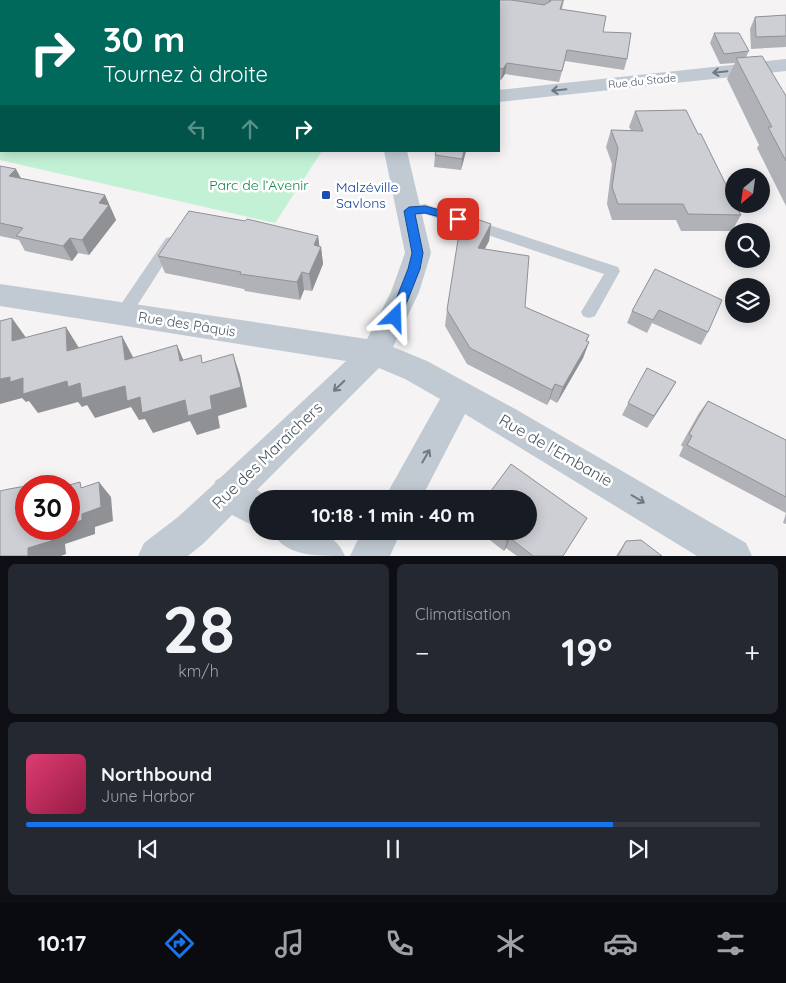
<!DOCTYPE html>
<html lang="fr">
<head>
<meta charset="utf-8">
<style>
	:root { --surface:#171b24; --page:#242831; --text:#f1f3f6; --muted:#9ea1a6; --line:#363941; --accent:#1a73e8 }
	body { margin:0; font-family:Quicksand,sans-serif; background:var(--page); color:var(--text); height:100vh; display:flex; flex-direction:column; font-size:19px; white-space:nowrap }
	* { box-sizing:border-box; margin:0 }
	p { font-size:16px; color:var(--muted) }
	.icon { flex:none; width:28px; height:28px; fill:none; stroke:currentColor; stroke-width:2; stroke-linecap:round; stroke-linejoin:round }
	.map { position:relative; height:556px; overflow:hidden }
	.panel { display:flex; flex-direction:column; gap:8px; padding:8px; background:#0d0f14; flex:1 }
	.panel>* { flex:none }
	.banner { position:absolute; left:0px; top:0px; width:500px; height:152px; box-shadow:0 2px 12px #0003; background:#00695c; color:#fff; overflow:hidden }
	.needle { width:32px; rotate:209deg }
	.buttons { position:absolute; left:725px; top:168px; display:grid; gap:10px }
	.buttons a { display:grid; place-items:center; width:45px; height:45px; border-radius:50%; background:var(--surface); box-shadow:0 2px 12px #0003; font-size:25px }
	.speed { position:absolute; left:15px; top:475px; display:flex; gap:10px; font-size:25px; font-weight:700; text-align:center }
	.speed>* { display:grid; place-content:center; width:65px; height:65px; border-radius:50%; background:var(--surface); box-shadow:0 2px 12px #0003; line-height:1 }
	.speed .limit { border:8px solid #d22; background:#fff; color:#111 }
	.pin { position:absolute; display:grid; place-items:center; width:42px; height:42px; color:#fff; margin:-21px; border-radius:10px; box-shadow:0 2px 8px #0006 }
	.me { position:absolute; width:55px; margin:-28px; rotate:22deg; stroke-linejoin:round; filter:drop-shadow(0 0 4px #0008) }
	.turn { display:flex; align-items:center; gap:18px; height:105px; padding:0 20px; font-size:22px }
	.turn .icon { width:65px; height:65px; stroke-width:2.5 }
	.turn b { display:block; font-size:35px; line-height:42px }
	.lanes { display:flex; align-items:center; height:48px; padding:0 20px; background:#0003; justify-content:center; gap:25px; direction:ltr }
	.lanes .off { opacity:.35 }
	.big { font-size:38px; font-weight:700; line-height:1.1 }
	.panel .tile { flex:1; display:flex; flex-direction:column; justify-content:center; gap:8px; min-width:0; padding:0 18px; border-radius:8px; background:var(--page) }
	.panel .dial { align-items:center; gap:0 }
	.dial b { font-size:65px; line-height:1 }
	.song { display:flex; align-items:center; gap:15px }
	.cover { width:60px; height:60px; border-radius:8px; background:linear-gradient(135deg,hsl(340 70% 55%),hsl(340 70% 35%)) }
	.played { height:5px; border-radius:2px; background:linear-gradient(90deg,var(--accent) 80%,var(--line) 80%) }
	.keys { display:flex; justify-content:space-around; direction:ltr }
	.heat { display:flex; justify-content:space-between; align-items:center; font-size:28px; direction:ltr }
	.panel .tiles { flex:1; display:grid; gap:8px; grid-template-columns:1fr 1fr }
	.tile:last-child { grid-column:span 2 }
	.trip { position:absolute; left:249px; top:490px; width:288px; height:50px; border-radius:25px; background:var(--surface); box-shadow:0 2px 12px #0003; font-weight:700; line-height:50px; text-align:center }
	.dock { display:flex; height:80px; justify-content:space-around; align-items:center; background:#090b0e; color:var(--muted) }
	.dock .icon { width:35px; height:35px }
	.dock .active { color:var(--accent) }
	.dock b { font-size:22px; color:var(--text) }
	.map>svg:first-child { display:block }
	.green { fill:#c3f1d5 }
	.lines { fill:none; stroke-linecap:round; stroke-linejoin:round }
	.lane { fill:#c1cad2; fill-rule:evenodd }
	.street { fill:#c1cad2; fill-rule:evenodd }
	.wall { fill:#b0b2b7 }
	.shaded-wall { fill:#909195 }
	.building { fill:#cdcfd5; stroke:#909195 }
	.oneway { stroke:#6e7983 }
	.route { fill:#1a73e8; stroke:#114b97 }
	.transit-dot { fill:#1a4fb4; stroke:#fff; stroke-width:2 }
	.labels { text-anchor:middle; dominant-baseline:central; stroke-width:5; stroke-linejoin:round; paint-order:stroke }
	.far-street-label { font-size:11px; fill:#4a5661; stroke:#fff }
	.park-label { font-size:14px; fill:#17864f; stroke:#fff }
	.transit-label { font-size:14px; fill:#164399; stroke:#fff; text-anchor:start }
	.street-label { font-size:14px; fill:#4a5661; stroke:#fff }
	.near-street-label { font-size:16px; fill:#4a5661; stroke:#fff }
</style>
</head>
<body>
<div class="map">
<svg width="786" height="556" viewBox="0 0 786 556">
	<rect width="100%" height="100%" fill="#f5f3f3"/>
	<path class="green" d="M0,23L1,151H322L275,223L0,160Z"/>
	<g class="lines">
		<path class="lane" d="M425,204L618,267L620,271L595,316L589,318L583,316L581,312L604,274L425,214L409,216L404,214L402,211L404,208Z
			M171,237L176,238L178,242L129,318L123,320L117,318L115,314L117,310L166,238Z"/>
		<path class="street" d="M786,59V71L499,102V90Z
			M384,151H407L431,253L419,292L393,347L427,361L517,410L746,543L752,556H697L465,414L421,499H384L440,399L405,379L379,368L257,490L271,499H258V528L232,515L204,543L188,556H138L144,543L178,517L214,484L216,480L220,478L346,361L0,306V284L367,339L391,292L405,253Z
			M271,531C300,531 331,523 345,556C314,556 285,556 271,531Z
			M362,531H401L390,556H350Z"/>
	</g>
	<path class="wall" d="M396,0H564L562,9L603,32L627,59L624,70L565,61L559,82L505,74L501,80L499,79V1H396Z
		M786,15V47L751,49L750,29L755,17Z
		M714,33L749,51L746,57L786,96V206L757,148L759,145L727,79L735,63L720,64L710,43Z
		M635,111L741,215L732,231H681L676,220H612L607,204L612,164L606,147L611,130H631L629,127Z
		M466,151L461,170L434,167L435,155Z
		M0,166L21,178L105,195L116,220L89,255L78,253L72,261L25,251L19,240L0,236Z
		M491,224L489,241L485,249L525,307L589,335L587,341L589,342L583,358L557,403L550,399L547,405L467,364L445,326L447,310Z
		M318,236L319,246L321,247L323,264L312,291L304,290L300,300L245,291L244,289L165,273L158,256Z
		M655,269L708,332L701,345L652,323L647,333L627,323L632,311Z
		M647,368L676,382L647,428L622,415Z
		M708,401L786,440V524L783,523L786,513L679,456L683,447L681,445L699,413Z
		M587,518L563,556H517L506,548L504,551L478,531H528Z
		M626,541L662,556H616Z"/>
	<path class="shaded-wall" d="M507,63L505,74L501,80L503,69Z
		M464,151H466L461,170L462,159Z
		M16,169L24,184L9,176Z
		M105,195L116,220L89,255L82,240L99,203Z
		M491,224L489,241L476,264L478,248Z
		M318,236L320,250L321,247L323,264L312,291L309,274L314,245Z
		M70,238L78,253L72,261L63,246Z
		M302,272L304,290L300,300L297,282Z
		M12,318L27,339L12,341Z
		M66,327L79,348L67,351Z
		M589,335L583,351L589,342L583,358L557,403L563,387Z
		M122,336L133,357L136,381L125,360Z
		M177,345L186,366L180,361Z
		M233,354L240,375L247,407L218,416L220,428L197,435L190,421L153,433L145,419L139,420L131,407L95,418L87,405L82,407L78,402L38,413L29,401L26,402L22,398L0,404V379L10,377L23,378L67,381L80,383L125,386L140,397L185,400L210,396Z
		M676,382L669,394L647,428L654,416Z
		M555,384L550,399L547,405L552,390Z
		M99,482L111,497L113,521L95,527V534L65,544L66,554L61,556H28V548L51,531L57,529H69V525L82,514Z
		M510,538L506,548L504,551L507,541Z"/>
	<path class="building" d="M414,0H511L544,5L551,1L549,0H563L560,9L606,16L603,32L631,33L627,59L567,50L562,71L507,63L503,69L499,68V1H413Z
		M786,15V36L756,37L755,17Z
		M714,33H739L749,51L724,54Z
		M762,56L786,96V161L768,127H772L736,58Z
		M686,110L698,134H701L734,201V204H735L741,215L688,214L683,204H618L612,187L618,148L611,130L643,131L635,111Z
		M436,151H464L462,159L435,155Z
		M0,166L16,169L9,176L105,195L99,203L109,205L82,240L70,238L63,246L16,236L23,228L0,223Z
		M189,211L245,221L247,219L318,236L314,245L321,247L309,274L302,272L297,282L240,274L241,272L158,256Z
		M462,214L491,224L478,248L529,256L525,307L589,335L586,341L589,342L563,387L555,384L552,390L470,348L447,310Z
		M655,269L722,300L708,332L659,310L653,320L632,311Z
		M12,318V341L66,327L67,351L122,336L125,360L177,345L180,361L201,355L202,363L233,354L241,387L210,396L212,409L188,416L185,400L142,413L140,397L127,401L125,386L82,398L80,383L68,387L67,381L23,394V378L10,382V377L0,379V321Z
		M647,368L676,382L654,416L628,403Z
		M708,401L786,440V497L687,445L692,436L689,434Z
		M511,464L587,518L563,556H533L510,538L507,541L494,531H528V499H485Z
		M49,482V486H26V529H57L51,531V541L28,548V556H0V491L9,489Z
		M80,482L81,488L99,482L101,507L82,514V520L69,525V486H66Z
		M641,540L662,556H618L626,541Z"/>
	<defs><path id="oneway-shaft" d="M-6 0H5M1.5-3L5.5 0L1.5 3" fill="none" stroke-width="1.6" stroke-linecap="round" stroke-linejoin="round" transform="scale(1.25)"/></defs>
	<g class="oneway">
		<use href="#oneway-shaft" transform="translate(720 72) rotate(174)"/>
		<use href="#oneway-shaft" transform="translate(559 90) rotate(174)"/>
		<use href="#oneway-shaft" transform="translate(339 386) rotate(136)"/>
		<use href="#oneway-shaft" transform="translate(426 456) rotate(-60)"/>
		<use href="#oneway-shaft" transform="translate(638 499) rotate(31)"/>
	</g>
	<path class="route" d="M425,206L462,216L463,219L458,222L425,213L415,214L423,253L420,269L401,317L399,320H391L389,317L408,269L412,253L404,211L409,207Z"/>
	<rect class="transit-dot" x="321" y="190" width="10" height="10" rx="2.5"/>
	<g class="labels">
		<g class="far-street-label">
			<text transform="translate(642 81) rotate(-6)">Rue du Stade</text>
		</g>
		<g class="park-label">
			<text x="259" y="185">Parc de l’Avenir</text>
		</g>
		<g class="transit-label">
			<text x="336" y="187">Malzéville<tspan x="336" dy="16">Savlons</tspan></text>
		</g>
		<g class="street-label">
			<text transform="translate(187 324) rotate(9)">Rue des Pâquis</text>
		</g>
		<g class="near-street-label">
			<text transform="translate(556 450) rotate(30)">Rue de l'Embanie</text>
			<text transform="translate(267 455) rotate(-44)">Rue des Maraîchers</text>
		</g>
	</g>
</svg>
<div class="buttons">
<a><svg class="needle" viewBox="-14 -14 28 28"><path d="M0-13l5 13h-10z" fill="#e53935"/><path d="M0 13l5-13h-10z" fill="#9ea1a6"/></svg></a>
<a><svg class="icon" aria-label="search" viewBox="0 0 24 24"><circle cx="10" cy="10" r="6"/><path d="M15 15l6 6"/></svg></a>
<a><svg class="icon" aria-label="layers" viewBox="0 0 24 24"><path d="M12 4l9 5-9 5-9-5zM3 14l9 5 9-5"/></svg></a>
</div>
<div class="speed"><div class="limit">30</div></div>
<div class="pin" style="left:458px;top:219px;background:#d93025"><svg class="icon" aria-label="arrive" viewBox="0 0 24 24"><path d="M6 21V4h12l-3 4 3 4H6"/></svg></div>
<svg class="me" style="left:395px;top:317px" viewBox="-20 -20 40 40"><path d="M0-17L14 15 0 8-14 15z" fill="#1a73e8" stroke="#fff" stroke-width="4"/></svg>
<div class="trip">10:18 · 1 min · 40 m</div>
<div class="banner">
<div class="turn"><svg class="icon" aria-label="right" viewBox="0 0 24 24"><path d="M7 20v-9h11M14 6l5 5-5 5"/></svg><div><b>30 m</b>Tournez à droite</div></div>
<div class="lanes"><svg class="icon off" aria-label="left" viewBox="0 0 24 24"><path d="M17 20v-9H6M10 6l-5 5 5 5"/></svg><svg class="icon off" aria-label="ahead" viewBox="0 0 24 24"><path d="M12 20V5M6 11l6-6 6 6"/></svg><svg class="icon" aria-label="right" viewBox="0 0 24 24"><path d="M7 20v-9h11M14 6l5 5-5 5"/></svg></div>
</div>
</div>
<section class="panel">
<div class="tiles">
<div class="tile dial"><b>28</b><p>km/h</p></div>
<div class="tile"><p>Climatisation</p>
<div class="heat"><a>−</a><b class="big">19°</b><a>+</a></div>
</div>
<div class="tile">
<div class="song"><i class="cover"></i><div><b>Northbound</b><p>June Harbor</p></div></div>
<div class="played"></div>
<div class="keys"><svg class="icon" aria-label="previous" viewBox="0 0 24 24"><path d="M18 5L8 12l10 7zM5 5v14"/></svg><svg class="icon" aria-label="pause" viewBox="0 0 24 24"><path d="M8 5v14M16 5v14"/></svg><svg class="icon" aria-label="next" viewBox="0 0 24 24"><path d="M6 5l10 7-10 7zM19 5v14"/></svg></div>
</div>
</div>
</section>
<nav class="dock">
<b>10:17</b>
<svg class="icon active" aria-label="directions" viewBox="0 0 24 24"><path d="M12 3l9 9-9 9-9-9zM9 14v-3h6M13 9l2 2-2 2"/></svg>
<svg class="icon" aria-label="music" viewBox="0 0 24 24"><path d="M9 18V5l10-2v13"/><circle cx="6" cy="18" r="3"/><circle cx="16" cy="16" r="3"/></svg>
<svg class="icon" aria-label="phone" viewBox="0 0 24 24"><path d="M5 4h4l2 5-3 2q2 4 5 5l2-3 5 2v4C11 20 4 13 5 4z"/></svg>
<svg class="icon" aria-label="climate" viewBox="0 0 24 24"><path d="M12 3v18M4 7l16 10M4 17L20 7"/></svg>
<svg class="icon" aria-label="car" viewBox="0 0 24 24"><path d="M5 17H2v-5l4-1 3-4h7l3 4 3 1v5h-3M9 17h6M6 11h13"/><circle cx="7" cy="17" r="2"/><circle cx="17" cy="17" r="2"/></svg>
<svg class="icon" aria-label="filters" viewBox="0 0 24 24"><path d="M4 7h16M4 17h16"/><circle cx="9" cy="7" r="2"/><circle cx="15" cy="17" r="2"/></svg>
</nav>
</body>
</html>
